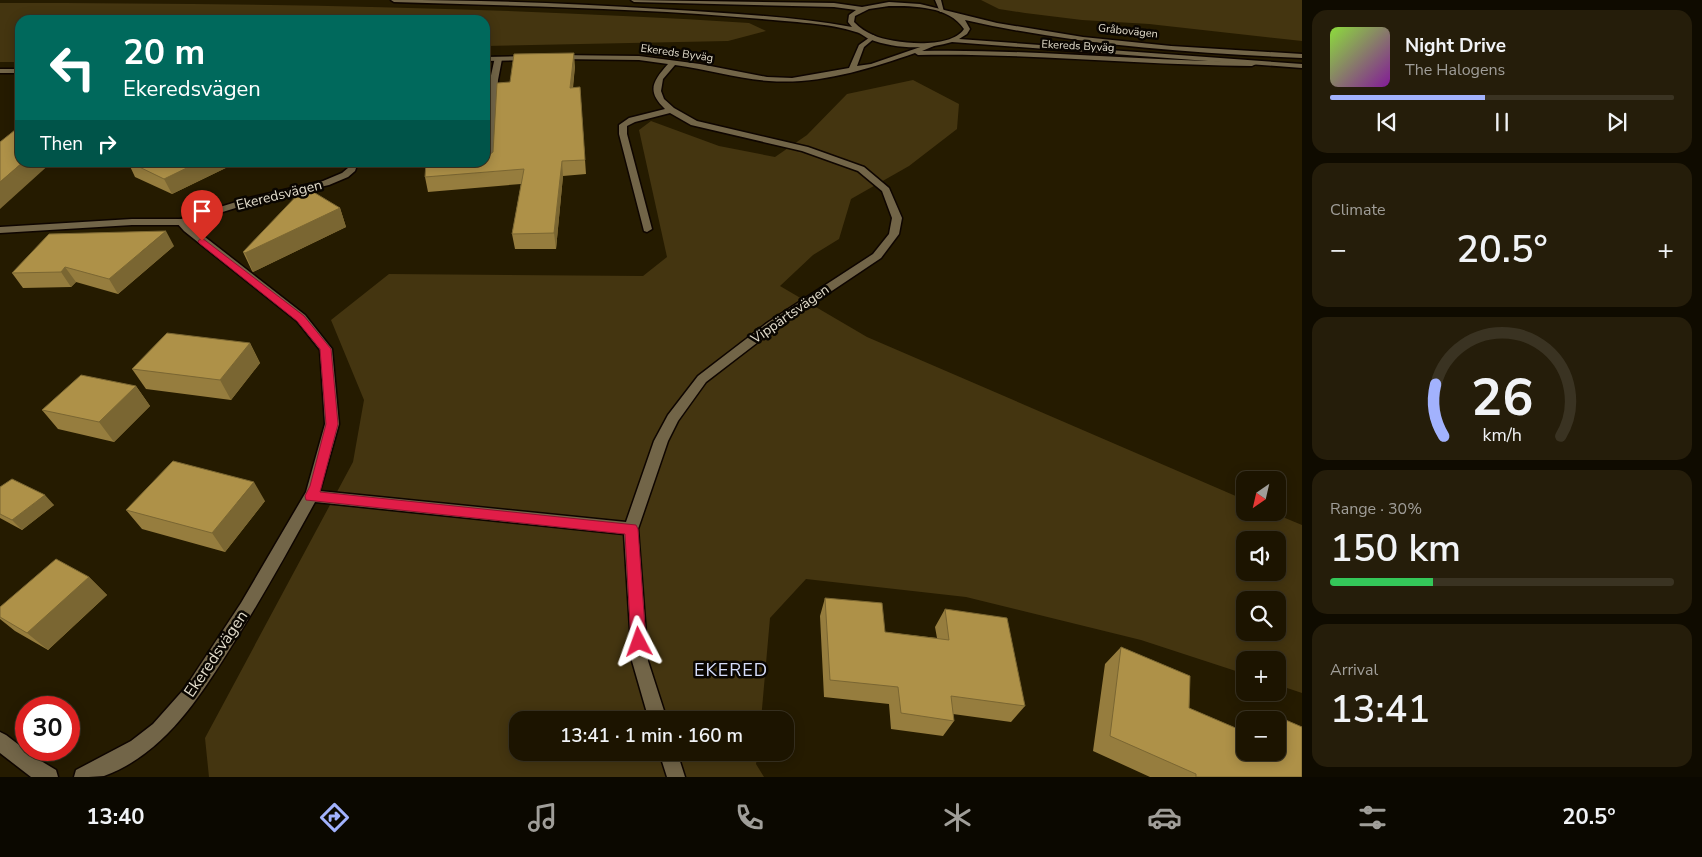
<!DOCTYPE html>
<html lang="en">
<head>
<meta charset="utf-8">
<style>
	:root { --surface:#1c1400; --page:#251d0a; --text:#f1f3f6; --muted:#a09e99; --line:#3a3322; --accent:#a2b2fd }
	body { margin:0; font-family:"Nunito Sans",sans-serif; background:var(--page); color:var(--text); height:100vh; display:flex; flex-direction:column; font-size:19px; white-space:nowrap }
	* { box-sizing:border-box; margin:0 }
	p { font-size:16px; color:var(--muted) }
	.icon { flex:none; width:28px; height:28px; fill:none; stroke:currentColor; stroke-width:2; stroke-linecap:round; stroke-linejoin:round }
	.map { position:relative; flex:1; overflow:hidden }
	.details { display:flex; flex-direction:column; gap:10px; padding:10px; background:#0f0b00; width:400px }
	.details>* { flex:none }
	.banner { position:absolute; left:15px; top:15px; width:475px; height:152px; border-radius:15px; box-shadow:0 2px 12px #0003,0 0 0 1px var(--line); background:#00695c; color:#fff; overflow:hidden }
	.needle { width:32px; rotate:214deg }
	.buttons { position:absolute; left:1236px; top:471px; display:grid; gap:10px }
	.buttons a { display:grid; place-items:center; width:50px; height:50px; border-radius:10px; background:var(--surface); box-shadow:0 2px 12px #0003,0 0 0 1px var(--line); font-size:25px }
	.speed { position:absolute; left:15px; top:696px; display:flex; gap:10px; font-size:25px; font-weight:700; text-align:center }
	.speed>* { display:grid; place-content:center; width:65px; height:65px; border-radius:50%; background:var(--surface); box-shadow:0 2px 12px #0003,0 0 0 1px var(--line); line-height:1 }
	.speed .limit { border:8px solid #d22; background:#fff; color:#111 }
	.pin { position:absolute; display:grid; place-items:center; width:42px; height:42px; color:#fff; margin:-51px -21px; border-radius:50% 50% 50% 0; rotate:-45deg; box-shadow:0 0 5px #0007 }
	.pin .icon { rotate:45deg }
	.me { position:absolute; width:55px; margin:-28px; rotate:356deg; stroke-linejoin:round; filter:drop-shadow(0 0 4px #0008) }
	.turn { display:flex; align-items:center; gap:18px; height:105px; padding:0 25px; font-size:22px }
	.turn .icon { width:65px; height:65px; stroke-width:2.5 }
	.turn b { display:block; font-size:35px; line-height:42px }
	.then { display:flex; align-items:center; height:48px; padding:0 25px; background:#0003; gap:10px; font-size:19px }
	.big { font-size:38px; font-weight:600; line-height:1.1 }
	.details .tile { flex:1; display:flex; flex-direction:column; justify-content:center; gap:8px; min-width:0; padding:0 18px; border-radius:15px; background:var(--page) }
	.details .dial { align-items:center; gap:0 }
	.dial svg { height:130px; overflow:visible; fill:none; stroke:var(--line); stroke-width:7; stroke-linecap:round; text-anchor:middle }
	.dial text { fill:var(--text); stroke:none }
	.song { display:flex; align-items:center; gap:15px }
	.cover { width:60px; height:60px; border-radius:8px; background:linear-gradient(135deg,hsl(90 70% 55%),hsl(290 70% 35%)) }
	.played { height:5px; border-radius:2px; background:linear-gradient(90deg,var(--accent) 45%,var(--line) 45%) }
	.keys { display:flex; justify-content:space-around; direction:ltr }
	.heat { display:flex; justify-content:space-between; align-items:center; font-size:28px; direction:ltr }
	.charge { height:8px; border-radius:4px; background:linear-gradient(90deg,#34c759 30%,var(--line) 0) }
	.trip { position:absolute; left:509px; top:711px; width:285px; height:50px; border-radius:15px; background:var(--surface); box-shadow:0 2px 12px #0003,0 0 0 1px var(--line); font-weight:600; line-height:50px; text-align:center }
	.dock { display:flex; height:80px; justify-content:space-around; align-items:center; background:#0b0800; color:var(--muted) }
	.dock .icon { width:35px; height:35px }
	.dock .current { color:var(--accent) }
	.dock b { font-size:22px; color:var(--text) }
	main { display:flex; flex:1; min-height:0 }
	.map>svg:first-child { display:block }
	.green { fill:#443510; fill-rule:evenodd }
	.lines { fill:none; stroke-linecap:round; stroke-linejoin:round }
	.lane-casing { stroke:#0e0500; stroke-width:3 }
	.street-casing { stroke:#0e0500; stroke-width:3 }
	.secondary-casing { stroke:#0e0500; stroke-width:3 }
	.lane { fill:#726548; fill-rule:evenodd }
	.street { fill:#726548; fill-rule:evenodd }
	.secondary { fill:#726548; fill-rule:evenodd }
	.wall { fill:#967d3e }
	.shaded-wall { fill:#7a6632 }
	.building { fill:#ae9148; stroke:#7a6632 }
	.route { fill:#e11d48; stroke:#92132f }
	.labels { text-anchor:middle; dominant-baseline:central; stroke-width:5; stroke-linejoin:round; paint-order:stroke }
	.far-street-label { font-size:11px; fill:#e2dccb; stroke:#0a0601 }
	.street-label { font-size:14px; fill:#e2dccb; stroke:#0a0601 }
	.near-street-label { font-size:16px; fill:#e2dccb; stroke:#0a0601 }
	.near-neighbourhood-label { font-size:18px; letter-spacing:1px; fill:#d7defb; stroke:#0a0601 }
</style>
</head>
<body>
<main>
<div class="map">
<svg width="1302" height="777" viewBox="0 0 1302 777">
	<rect width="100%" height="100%" fill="#251b00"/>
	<path class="green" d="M981,0H1302V41L1149,24L1082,20L1025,13L999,9Z
		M0,3C250,3 500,7 749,23L766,31L728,41L485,46V20H20V62H0Z
		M913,80L959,104L957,129L909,166L851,199L839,239L813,255L780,286L867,337L1245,500V512L1273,513L1302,525V693L1278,685V660H1245V674L1141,640L966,597L806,579L770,618L761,720H518V752L758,753L756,764L764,777H209L205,738L353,462L364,400L331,320L389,274L643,276L667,257L639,130L651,121L719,146L775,157L807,135L847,94ZM1245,540H1278V572H1245ZM1245,600H1278V632H1245Z"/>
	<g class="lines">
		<g class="lane-casing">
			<path id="lane" d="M495,57L502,59L498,80L493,167L489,170L485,167L490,80Z
				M132,219H181L186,222L181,225H132L0,233V227Z"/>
		</g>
		<g class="street-casing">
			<path id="street" d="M935,0H941L944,12H940Z
				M873,35L876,37L864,47L857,66L871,64L932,43L935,45L934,46L922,51C1032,49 1142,61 1252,62L1256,64L1252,66C1141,65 1030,53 918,55L915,53C869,69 818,85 769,81C738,79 707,69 675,65L663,79L661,91L664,99L674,108L697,121L808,147L864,167L889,188L902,218L899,234L881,258L775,329L706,382L678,421L668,441L638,529L648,661L667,720H649L632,661L624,534L315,502C288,551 261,600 231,647C199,698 164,754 104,776C95,777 82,777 74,777L76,770L131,741L153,724L185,688L241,603L306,492L325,424L320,350L297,321L184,231L176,222L178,220L249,198L323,181L342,173L348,168L349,162H358L355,171L348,177L329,185L255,202L187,223L305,315L332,349L339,424L320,491L626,522L654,441L668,415L698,376L767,323L873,254L889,234L892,218L882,191L858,171L802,151L691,125L670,113L635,122L627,126V134L652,229L647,232L644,231L619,134V125L629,118L665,109C646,91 653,81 668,64L639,60L557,59L553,57L557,55L639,56L700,64L767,77L792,78L849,68L859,45Z
				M485,57L530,56L534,58L530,60L485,61Z
				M0,69H20V73H0Z
				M0,732L6,735L36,758L56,770L58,777H31L0,753Z
				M659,752H677L685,777H667Z"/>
		</g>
		<g class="secondary-casing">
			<path id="secondary" d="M391,0C481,0 570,3 660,9C725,13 789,16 852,27L848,22L849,15L856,10L834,7L634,2L631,0L834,3L862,7L889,2L920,4L997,23L1083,37L1171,46L1302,54V58C1189,53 1076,45 965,20L970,29L967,34L959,39L1302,64V68L952,42C926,50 895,49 869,39C865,37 861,33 856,32C830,23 790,22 762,19C640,8 517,6 394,2ZM889,6C914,6 949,6 964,29C950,50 893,44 873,35C866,32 860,28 854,22L855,16L869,9Z"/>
		</g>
		<use href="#lane" class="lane"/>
		<use href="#street" class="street"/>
		<use href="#secondary" class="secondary"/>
	</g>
	<path class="wall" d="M575,66L573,88L580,87L586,174L563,176L556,249H515L512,234L521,184L428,192L425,177L487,157L493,152L510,82Z
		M128,162H238L172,194L135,177Z
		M340,208L346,227L253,272L252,271L243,252Z
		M174,246L118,294L76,282L71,287L23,288L12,273Z
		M250,343L260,363L231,400L146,389L132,369Z
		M136,386L150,406L114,442L58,429L42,410Z
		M0,487L54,505L22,530L0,518Z
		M265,501L225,552L142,529L126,510Z
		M89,577L107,595L48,650L15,631L0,619V607Z
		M825,598L885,632L937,638L935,627L945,609L1025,706L1011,722L953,714L954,721L943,736L891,729L889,704L824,697L820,616Z
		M1121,647L1190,676L1189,708L1245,732V728V752H1278V720H1256L1267,712L1302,727V777H1150L1093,751L1105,664Z"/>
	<path class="shaded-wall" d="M574,53L575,66L571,102L570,88Z
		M485,83L487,97L485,134Z
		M562,161L563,176L556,249L554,233Z
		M23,162H52L0,209V182Z
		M199,162H238L172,194L164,179Z
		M340,208L346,227L253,272L245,253Z
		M166,231L174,246L118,294L109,279Z
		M65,267L76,282L71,287L61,272Z
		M250,343L260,363L231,400L220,380Z
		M136,386L150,406L114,442L99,422Z
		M254,482L265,501L225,552L212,533Z
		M45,495L54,505L22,530L12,520Z
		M89,577L107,595L48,650L27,633Z"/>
	<path class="building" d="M574,53L570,88L580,87L585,160L562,161L554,233L512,234L524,169L425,177L426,162H485V156L487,157L493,152L497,83L510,82L514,54Z
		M20,126V162H23L0,182V142Z
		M129,162H199L164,179Z
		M305,187L340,208L245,253L243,252Z
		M166,231L109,279L65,267L61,272L12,273L49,234Z
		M167,333L250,343L220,380L132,369Z
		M81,375L136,386L99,422L42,410Z
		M173,461L254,482L212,533L126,510Z
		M12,479L45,495L12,520L0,514V487Z
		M56,559L89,577L27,633L0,617V607Z
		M825,598L882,603L885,632L949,640L945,609L1007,618L1025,706L951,696L954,721L901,713L898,687L830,680Z
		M1121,647L1190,676L1189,708L1245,732V752H1278V720H1268L1267,712L1302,727V777H1196V774L1110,736Z"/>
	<path class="route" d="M202,238L304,316L331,349L338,424L320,492L636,525L638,529L646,642L644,647L639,650L634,647L631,642L625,534L306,500L305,496L310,486L326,424L320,349L297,321L199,243L198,241Z"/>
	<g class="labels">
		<g class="far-street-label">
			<text transform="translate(1128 31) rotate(6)">Gråbovägen</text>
			<text transform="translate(1078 46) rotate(3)">Ekereds Byväg</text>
			<text transform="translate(677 53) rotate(8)">Ekereds Byväg</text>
		</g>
		<g class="street-label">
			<text transform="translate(279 195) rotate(-14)">Ekeredsvägen</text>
			<text transform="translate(790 314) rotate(-35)">Vippärtsvägen</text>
		</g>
		<g class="near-street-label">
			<text transform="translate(216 654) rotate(-56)">Ekeredsvägen</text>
		</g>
		<g class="near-neighbourhood-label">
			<text x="731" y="670">EKERED</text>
		</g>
	</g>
</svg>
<div class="buttons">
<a><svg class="needle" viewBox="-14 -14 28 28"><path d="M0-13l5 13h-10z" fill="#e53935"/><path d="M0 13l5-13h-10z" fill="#a09e99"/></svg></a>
<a><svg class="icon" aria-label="sound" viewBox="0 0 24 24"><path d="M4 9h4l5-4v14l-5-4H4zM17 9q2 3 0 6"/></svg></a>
<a><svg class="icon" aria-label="search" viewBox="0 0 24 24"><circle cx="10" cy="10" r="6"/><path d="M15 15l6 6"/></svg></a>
<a>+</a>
<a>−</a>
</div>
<div class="speed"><div class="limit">30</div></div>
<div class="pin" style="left:202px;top:241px;background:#d93025"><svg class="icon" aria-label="arrive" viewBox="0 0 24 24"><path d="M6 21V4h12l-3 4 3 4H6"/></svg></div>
<svg class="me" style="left:639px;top:642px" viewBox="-20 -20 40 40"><path d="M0-17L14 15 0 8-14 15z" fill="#e11d48" stroke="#fff" stroke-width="4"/></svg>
<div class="trip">13:41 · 1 min · 160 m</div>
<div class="banner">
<div class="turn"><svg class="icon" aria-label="left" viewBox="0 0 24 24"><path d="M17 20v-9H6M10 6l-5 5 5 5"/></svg><div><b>20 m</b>Ekeredsvägen</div></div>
<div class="then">Then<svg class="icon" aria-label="right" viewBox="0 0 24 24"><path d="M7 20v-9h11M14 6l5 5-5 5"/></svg></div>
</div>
</div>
<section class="details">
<div class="tile">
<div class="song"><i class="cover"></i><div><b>Night Drive</b><p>The Halogens</p></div></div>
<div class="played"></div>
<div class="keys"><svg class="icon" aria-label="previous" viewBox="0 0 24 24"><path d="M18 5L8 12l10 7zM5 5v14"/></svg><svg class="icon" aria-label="pause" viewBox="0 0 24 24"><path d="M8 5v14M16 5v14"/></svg><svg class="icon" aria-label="next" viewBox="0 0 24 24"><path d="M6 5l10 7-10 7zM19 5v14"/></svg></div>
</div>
<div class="tile"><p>Climate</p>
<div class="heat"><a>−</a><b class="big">20.5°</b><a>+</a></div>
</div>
<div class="tile dial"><svg viewBox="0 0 100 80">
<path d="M14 69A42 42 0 1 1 86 69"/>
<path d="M14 69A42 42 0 0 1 9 37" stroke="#a2b2fd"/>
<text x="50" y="56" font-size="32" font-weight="700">26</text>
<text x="50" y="72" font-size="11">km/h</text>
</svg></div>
<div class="tile"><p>Range · 30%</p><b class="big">150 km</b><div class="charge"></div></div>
<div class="tile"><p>Arrival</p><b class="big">13:41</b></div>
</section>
</main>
<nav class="dock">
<b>13:40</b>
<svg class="icon current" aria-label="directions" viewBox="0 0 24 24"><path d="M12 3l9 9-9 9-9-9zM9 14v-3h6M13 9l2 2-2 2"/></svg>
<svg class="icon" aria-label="music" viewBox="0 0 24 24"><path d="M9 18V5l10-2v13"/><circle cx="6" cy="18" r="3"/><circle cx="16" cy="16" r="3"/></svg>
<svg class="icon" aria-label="phone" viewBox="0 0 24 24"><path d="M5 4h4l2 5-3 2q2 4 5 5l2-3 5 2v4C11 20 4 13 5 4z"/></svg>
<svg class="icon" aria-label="climate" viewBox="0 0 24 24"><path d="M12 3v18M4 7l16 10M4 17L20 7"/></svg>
<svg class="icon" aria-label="car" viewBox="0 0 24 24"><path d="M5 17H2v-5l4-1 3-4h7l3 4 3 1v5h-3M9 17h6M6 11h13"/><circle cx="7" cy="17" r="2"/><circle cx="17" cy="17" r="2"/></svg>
<svg class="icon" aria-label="filters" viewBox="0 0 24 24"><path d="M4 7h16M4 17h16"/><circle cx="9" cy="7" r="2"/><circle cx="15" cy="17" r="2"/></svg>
<b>20.5°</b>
</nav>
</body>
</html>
